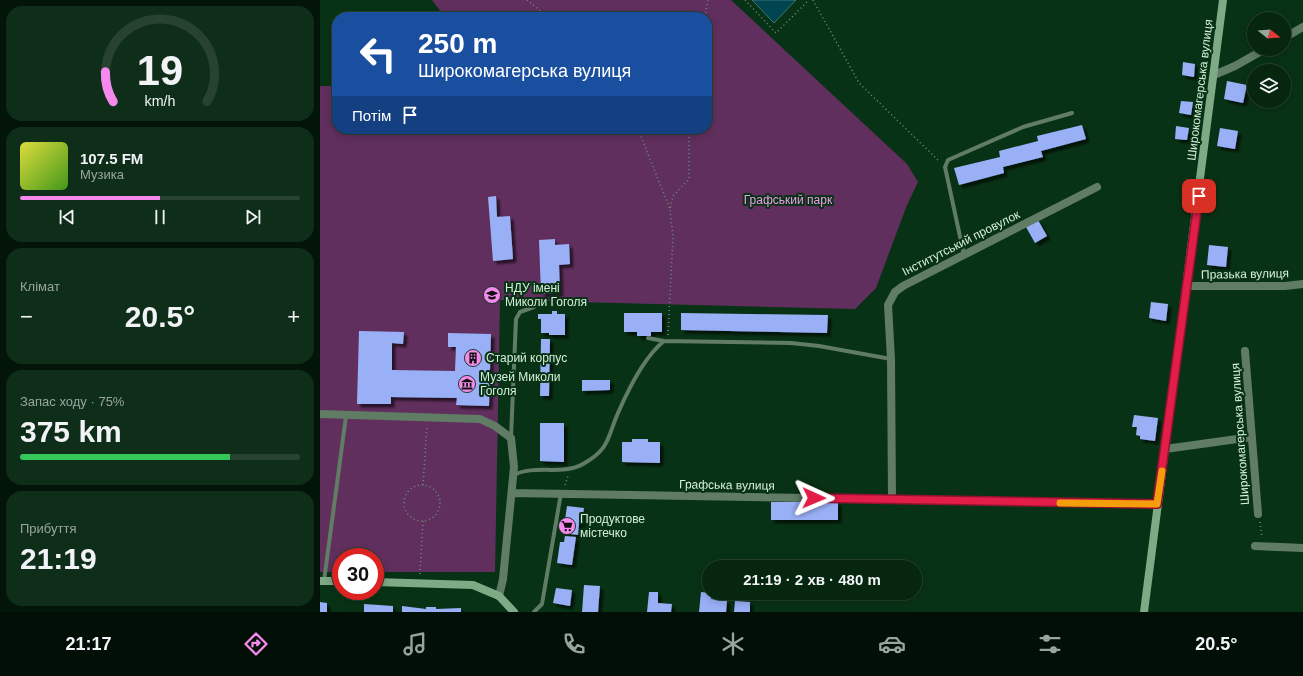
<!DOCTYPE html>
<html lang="uk">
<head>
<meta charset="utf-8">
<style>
	:root { --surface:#062610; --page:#0f2e19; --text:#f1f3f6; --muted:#98a59f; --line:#274330; --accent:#f689ee }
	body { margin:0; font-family:Helvetica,sans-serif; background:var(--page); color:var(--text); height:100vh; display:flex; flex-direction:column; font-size:15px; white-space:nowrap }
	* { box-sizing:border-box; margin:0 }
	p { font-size:13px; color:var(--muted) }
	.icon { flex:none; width:22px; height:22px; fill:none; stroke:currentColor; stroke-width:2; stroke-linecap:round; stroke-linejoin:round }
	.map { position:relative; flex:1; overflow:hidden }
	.drawer { display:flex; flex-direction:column; gap:6px; padding:6px; background:#031509; width:320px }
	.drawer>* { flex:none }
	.banner { position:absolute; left:12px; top:12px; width:380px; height:122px; border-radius:16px; box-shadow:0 2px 10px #0003,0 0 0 1px var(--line); background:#1a4fa0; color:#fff; overflow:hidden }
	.needle { width:26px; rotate:107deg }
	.controls { position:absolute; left:927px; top:12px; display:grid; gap:8px }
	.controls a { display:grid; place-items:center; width:44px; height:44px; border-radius:50%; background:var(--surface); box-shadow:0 2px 10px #0003,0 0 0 1px var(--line); font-size:20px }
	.speed { position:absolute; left:12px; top:548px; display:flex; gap:8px; font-size:20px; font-weight:700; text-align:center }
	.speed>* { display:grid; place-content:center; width:52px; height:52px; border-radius:50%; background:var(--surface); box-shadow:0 2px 10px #0003,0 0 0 1px var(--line); line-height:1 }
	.speed .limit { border:6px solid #d22; background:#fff; color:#111 }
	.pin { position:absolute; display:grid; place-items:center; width:34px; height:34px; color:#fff; margin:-17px; border-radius:8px; box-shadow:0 2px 6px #0006 }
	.me { position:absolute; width:44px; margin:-22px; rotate:91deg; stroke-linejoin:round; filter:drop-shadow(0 0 3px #0008) }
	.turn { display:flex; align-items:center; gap:14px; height:84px; padding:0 20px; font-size:18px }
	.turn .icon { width:52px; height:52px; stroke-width:2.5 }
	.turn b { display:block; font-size:28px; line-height:34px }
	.then { display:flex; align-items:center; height:38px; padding:0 20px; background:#0003; gap:8px; font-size:15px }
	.big { font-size:30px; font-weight:800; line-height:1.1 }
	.drawer .widget { flex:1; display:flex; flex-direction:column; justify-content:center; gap:6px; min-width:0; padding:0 14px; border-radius:16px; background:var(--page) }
	.drawer .dial { align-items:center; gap:0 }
	.dial svg { height:104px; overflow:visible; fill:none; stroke:var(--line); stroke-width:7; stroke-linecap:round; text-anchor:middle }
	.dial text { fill:var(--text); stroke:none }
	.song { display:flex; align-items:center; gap:12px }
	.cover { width:48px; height:48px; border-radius:6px; background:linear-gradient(135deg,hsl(60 70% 55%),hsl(100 70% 35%)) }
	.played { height:4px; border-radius:2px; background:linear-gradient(90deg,var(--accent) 50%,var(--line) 50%) }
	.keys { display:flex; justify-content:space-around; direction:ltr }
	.heat { display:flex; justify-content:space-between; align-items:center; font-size:22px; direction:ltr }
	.charge { height:6px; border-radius:3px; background:linear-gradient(90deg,#34c759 75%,var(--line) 0) }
	.trip { position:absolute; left:382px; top:560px; width:220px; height:40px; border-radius:20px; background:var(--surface); box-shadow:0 2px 10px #0003,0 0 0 1px var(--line); font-weight:800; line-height:40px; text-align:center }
	.tab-bar { display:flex; height:64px; justify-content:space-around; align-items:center; background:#020f06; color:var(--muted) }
	.tab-bar .icon { width:28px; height:28px }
	.tab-bar .selected { color:var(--accent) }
	.tab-bar b { font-size:18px; color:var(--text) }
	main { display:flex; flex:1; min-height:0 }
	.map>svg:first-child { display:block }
	.green { fill:#612f5e }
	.water { fill:#00454f; stroke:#407878 }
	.building { fill:#99b0f7; filter:url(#shadow) }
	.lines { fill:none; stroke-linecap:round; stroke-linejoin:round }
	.path { stroke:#6e9076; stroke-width:1.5; stroke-dasharray:1 3; stroke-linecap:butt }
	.lane { stroke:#607c65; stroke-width:4 }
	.street { stroke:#607c65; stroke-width:8 }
	.secondary { stroke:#7eab86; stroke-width:8 }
	.route-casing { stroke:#92132f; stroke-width:10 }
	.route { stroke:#e11d48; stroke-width:7 }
	.slow { stroke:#f59e0b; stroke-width:7 }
	.labels { text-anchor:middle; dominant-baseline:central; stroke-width:4; stroke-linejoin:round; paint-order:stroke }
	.street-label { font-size:12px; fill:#d5f0d9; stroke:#083215 }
	.park-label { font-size:12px; fill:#f19fea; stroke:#083215 }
	.poi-label { font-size:12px; fill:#d5f0d9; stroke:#083215; text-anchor:start }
</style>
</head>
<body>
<main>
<section class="drawer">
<div class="widget dial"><svg viewBox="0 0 100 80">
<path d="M14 69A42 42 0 1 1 86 69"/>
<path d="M14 69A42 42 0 0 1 8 46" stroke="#f689ee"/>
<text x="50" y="56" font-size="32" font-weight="700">19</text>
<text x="50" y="72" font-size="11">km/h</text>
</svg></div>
<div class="widget">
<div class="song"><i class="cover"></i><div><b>107.5 FM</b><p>Музика</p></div></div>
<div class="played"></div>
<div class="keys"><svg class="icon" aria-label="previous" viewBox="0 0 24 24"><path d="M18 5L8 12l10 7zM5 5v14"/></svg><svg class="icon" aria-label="pause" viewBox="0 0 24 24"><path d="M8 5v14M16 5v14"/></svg><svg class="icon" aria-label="next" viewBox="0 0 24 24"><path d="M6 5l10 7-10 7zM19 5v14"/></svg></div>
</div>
<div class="widget"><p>Клімат</p>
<div class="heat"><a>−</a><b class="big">20.5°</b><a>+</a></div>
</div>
<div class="widget"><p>Запас ходу · 75%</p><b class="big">375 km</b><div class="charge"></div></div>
<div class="widget"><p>Прибуття</p><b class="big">21:19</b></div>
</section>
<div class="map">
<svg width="983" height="612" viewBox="0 0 983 612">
	<defs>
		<filter id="shadow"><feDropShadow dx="3.5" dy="3.5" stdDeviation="1" flood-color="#0009"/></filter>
	</defs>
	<rect width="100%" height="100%" fill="#083215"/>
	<path class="green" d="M112,0H411L587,164L598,182L587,205L556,288L535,309L180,300L175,572H55V557H21V572H0V86H17V129H387V17H125Z"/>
	<path class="water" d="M432,0H476L454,23Z"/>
	<path class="building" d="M863,62L875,64L874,77L862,75Z
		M907,81L927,85L923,103L904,99Z
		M861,101L873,102L871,115L859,113Z
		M762,125L766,139L721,151L723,157L683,167L684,173L639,185L634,168L680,157L679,151L718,141L717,136Z
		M856,126L869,128L867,140L855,139Z
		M900,128L918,131L915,149L897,146Z
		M176,196L177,217L190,216L193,259L173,261L168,197Z
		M718,220L727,236L715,243L706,227Z
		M235,239V245L249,244L250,264L239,265L240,293L221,294L219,240Z
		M889,245L908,247L906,267L887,265Z
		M831,302L848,304L846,321L829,318Z
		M232,311H237V314H245V335H229V333H221V319H218V314H232Z
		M304,313H342V332H331V336H317V332H304Z
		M361,313L508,315L507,333L361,330Z
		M39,331L84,332L83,344L72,343V370L135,371L136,347H128V333L171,334L169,406L136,405L137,398L71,397V404H37Z
		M221,339H230L229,396H220Z
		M262,380H290V390L262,391Z
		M814,415L838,418L835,441L820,439V436L816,435L817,427H812Z
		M220,423H244V462L220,461Z
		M312,439H328V442H340V463L302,462V442H312Z
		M451,502H518V520H451Z
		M247,506L264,508L262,523H259L258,535L243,533Z
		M245,536L256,537L252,565L237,563L240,542H244Z
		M264,585L280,586L278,612H262Z
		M236,588L252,590L250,606L233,603Z
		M329,592H338V603L352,604L351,612H327Z
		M381,592L392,593L391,599L407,601L406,612H379Z
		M415,601L430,602V612H414Z
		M0,602L7,603V612H0Z
		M44,604L73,606V612H44Z
		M82,606L106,609V607H116V609L141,608V612H82Z"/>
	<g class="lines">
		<path class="path" d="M207,0L228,17
			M425,0L456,33L489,0
			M493,0L539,83L620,162
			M385,17L388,0
			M318,129L350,209
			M348,335L353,237L350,209L353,196L369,179V129
			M103,485L107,425
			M245,485L248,476
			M84 503a18 18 0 1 1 36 0a18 18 0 1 1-36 0Z
			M940,522L942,538
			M100,574L103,521"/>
		<path class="lane" d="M644,255L625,167L628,160L703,127L752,113
			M328,338L344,341L471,343L499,346L571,359
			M191,437L196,319L200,312L214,307
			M194,475C215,464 242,476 263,464C290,449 287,438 298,413C308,390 324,357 344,341
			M4,581L26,416
			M214,612L222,604L241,493"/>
		<path class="street" d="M964,38L983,27
			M894,75L915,66L945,49
			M867,286H965L983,284
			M925,351L938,514
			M0,414L160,419L175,426L191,438L194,467L183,579L179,596
			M845,449L932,437
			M192,493L837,504
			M572,500L571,359L568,305L575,292L583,286L777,187
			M935,546L983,548"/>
		<path class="secondary" d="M0,581H21
			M55,582L153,585L179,596L194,612
			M824,612L903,0"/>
	</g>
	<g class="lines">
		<g class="route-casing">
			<path id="route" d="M494,498L837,504L879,196"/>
		</g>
		<use href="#route" class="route"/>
		<path class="slow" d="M740,503L837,504L842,471"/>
	</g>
	<defs>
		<g id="university-disc" transform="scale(0.9)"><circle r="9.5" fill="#f689ee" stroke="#083215"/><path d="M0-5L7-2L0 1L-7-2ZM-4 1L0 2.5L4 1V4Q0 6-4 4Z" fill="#111"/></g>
		<g id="building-disc" transform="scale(0.9)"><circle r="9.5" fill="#f689ee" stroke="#083215"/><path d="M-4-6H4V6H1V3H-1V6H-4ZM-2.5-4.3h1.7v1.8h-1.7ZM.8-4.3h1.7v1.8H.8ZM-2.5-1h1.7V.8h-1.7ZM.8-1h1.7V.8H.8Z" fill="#111"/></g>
		<g id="museum-disc" transform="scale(0.9)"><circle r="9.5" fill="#f689ee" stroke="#083215"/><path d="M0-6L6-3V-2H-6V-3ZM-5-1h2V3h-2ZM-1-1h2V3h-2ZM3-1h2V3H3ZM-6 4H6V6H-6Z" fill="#111"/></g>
		<g id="supermarket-disc" transform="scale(0.9)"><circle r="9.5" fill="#f689ee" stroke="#083215"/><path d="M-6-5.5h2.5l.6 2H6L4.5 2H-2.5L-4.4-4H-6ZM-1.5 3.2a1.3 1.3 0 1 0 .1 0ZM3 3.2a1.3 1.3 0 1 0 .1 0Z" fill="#111"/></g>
	</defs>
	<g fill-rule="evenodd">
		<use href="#university-disc" x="172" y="295"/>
		<use href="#building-disc" x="153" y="358"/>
		<use href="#museum-disc" x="147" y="384"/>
		<use href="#supermarket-disc" x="247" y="526"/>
	</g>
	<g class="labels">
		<g class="street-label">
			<text transform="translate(880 90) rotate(-83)">Широкомагерська вулиця</text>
			<text transform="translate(641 243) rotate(-27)">Інститутський провулок</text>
			<text transform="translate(925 274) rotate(-1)">Празька вулиця</text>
			<text transform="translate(920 434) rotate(-94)">Широкомагерська вулиця</text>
			<text transform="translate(407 485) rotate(1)">Графська вулиця</text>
		</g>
		<g class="park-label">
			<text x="468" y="200">Графський парк</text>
		</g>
		<g class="poi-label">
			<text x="185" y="288">НДУ імені<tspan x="185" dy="14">Миколи Гоголя</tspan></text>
			<text x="166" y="358">Старий корпус</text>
			<text x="160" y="377">Музей Миколи<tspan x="160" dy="14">Гоголя</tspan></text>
			<text x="260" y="519">Продуктове<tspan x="260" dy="14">містечко</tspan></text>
		</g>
	</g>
</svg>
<div class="controls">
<a><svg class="needle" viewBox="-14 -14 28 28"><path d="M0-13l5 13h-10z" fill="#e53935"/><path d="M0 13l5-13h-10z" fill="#98a59f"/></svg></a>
<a><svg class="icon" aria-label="layers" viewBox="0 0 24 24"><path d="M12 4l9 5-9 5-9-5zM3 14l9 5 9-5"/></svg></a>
</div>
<div class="speed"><div class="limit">30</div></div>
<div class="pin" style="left:879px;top:196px;background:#d93025"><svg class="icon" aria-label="arrive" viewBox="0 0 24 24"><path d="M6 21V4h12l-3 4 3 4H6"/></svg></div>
<svg class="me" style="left:494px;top:498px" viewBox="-20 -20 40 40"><path d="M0-17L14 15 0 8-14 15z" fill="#e11d48" stroke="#fff" stroke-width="4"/></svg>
<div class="trip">21:19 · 2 хв · 480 m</div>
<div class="banner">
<div class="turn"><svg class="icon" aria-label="left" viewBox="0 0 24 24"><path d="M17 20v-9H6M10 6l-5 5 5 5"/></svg><div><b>250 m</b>Широкомагерська вулиця</div></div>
<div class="then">Потім<svg class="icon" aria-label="arrive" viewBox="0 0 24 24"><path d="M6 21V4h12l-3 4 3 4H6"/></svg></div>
</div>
</div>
</main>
<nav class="tab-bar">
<b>21:17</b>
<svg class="icon selected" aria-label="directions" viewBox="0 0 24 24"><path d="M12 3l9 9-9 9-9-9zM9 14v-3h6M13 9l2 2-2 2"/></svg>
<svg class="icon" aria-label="music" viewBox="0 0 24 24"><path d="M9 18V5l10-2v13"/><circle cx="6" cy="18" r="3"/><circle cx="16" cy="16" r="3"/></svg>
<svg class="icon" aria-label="phone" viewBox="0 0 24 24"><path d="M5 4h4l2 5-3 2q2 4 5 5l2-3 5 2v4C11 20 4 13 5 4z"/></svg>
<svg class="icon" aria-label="climate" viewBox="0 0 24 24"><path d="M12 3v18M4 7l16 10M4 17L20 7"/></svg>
<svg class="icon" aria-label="car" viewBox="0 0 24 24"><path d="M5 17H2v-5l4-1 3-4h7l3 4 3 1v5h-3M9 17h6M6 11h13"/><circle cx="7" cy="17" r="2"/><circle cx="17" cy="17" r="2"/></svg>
<svg class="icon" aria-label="filters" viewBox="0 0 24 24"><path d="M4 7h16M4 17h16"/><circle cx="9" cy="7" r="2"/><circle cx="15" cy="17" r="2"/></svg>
<b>20.5°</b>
</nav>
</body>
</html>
